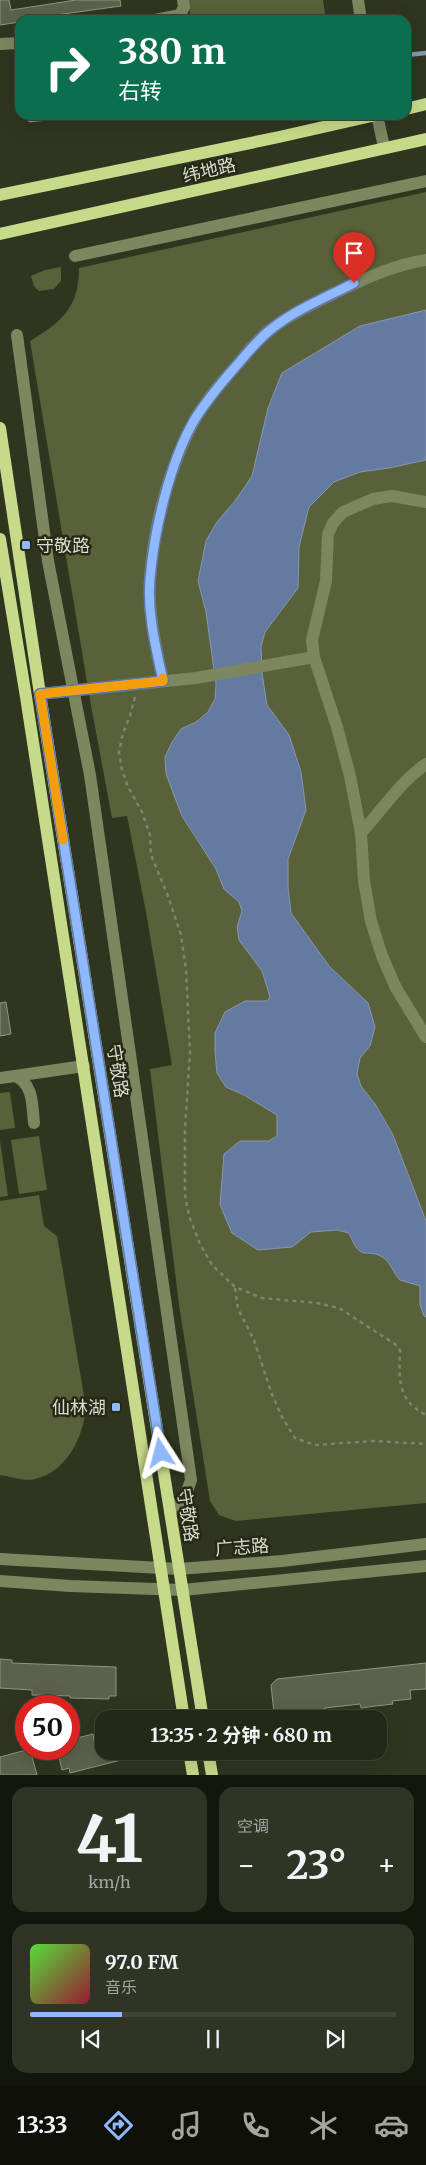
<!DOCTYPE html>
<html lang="zh">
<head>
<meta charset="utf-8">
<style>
	:root { --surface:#232817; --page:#2f3424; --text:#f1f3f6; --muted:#a3a6a1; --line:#404436; --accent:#90b8fd }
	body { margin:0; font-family:Merriweather,"Noto Sans SC",serif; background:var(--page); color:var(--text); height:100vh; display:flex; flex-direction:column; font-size:19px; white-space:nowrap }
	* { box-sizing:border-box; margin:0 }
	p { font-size:16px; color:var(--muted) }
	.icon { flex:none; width:28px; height:28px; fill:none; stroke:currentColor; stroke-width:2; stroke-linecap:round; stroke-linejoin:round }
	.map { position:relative; height:1775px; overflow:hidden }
	.drawer { display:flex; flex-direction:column; gap:12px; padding:12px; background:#13160d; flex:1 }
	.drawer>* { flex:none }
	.banner { position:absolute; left:15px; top:15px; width:396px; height:105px; border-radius:15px; box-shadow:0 5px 20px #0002,0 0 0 1px var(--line); background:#0b6e4f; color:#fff; overflow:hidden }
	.speed { position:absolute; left:15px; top:1695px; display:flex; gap:10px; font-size:25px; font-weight:700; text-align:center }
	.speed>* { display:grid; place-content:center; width:65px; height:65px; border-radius:50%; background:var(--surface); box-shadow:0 5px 20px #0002,0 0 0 1px var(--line); line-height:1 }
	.speed .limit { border:8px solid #d22; background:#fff; color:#111 }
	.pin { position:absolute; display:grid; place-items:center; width:42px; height:42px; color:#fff; margin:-51px -21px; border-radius:50% 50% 50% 0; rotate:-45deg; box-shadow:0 0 5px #0007 }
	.pin .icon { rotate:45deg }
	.me { position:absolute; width:55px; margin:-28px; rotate:351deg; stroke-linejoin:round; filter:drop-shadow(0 0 4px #0008) }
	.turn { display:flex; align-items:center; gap:18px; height:105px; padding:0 20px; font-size:22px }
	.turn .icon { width:65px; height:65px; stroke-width:2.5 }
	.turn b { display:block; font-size:35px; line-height:42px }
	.big { font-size:38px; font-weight:700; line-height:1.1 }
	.drawer .widget { flex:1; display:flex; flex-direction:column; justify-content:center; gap:8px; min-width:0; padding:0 18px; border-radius:15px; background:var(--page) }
	.drawer .dial { align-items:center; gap:0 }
	.dial b { font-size:65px; line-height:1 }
	.song { display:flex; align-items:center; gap:15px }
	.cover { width:60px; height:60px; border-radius:8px; background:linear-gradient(135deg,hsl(110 70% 55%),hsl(350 70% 35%)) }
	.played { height:5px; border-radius:2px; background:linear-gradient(90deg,var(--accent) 25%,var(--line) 25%) }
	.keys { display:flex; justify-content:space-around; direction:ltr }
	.heat { display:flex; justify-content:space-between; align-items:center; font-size:28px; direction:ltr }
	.drawer .tiles { flex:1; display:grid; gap:12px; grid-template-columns:1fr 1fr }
	.widget:last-child { grid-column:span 2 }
	.trip { position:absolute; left:95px; top:1710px; width:292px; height:50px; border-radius:15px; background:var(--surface); box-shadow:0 5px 20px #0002,0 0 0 1px var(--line); font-weight:700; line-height:50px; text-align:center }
	.tab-bar { display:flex; height:80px; justify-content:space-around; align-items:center; background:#0e1009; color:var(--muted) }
	.tab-bar .icon { width:35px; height:35px }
	.tab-bar .on { color:var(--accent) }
	.tab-bar b { font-size:22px; color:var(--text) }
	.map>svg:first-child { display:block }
	.green { fill:#58613a }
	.water { fill:#647aa1; stroke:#8797af }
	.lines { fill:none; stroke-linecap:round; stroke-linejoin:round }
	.stream { stroke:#8797af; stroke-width:4.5 }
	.building { fill:#5b614a; stroke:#8f967d }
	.path { stroke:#808472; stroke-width:2.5; stroke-dasharray:4 4; stroke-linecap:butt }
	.minor { stroke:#7c865f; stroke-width:12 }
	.major { stroke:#c7da89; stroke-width:12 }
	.route-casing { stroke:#5e78a4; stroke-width:12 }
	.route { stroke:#90b8fd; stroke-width:9 }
	.slow { stroke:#f59e0b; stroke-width:9 }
	.poi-dot { fill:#90b8fd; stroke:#262a15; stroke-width:2 }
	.labels { text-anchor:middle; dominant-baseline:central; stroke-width:5; stroke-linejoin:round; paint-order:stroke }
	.street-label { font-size:18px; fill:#d9dccf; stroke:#262a15 }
	.poi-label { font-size:18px; fill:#d9dccf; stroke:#262a15; text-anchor:start }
</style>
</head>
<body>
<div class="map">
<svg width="426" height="1775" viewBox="0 0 426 1775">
	<rect width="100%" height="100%" fill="#2f351f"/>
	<path class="green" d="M188,0H323L325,14L288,20H191Z
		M426,192V1503L236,1521L219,1515L210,1501L179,1305L150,1069L172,1065L146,912L127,816L112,818L90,700L30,341C62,322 79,307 79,268Z
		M61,267V281L54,289L39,291L34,286L31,276L45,270Z
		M10,1092L15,1128L0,1130V1093Z
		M39,1136L47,1190L19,1194L11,1140Z
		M0,1141L8,1196L0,1197Z
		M39,1195L44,1226L57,1236L86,1408C83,1437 67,1472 35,1479C25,1482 10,1476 0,1475V1201Z"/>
	<path class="water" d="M426,310V460L389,468L360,472L334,482L309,507L299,547L298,588L265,632L261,647L262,673L267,705L289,735L301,772L306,810L288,859V887L291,913L329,966L368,1003L375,1027L370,1046L360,1058L357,1074L361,1086L375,1104L393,1135L426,1221V1317L424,1316L420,1305V1286L400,1280C394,1274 390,1262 384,1258C366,1246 362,1265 349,1233L337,1230L311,1232L292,1247L258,1250L232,1233L220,1205L224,1154L240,1141H269L277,1136V1115L244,1095L226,1087L217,1073L215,1052V1033L225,1012L245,1001H267L270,997L262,971L239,940L237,927L242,911L239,902L224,889L216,869L182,816L166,774L165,757L172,742L181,729L196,722L208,712L215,699L216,684L206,612L198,581L206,541L217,522L235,501L252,476L268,408L282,373L360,326Z"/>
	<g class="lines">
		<path class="stream" d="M406,55L426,53
			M30,120L82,115"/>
	</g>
	<path class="building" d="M0,0H9L11,10L76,0H120L121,6L20,20V22L0,25Z
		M6,1002L11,1034L0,1036V1003Z
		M0,1659L12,1660V1663L116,1667V1696H109V1699L70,1698V1696L32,1695V1690L0,1688Z
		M426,1663V1689L410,1690L411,1699L392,1701L393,1704L376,1706L361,1708L360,1704L325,1708V1712L292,1715L291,1712L274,1713L271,1685L277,1679Z
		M93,1734L94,1740L104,1738V1751H141V1755L70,1773L69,1768L62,1770L57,1749H69V1740Z
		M30,1749L37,1775H0V1757Z"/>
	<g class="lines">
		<path class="path" d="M135,697L130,716L123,733L119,752L122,770L128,787L142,812L150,835L151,855L168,896L181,935L186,970L190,1052L185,1129V1195L189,1216L200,1244L212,1265L235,1287L262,1298L317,1303L339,1308L395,1344L400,1350C399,1379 397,1400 426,1415
			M235,1288L238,1309L254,1340L271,1392L282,1417L295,1438L315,1445L373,1441L426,1444"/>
		<path class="minor" d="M358,0L361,20
			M155,20L180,15L184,7L183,0
			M0,44L20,43
			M377,115L384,147
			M75,256L426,181
			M17,335L48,561L90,775L191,1480L185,1497L170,1511
			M426,502L392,496L373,499L343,512L333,523L328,534L326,581L312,640L314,657L337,727L350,776L361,833L364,881L371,921L382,956L396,988L426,1037
			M163,681C156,648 148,614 150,580C153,527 169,468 194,421C206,400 222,381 238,364C248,351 261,336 275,326C292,314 312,304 331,295C361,280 393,265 426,260
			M40,694L196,678L314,657
			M361,833C382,810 400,782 426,764
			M15,1076L84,1066
			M0,1078L15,1076C34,1084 32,1106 34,1123
			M0,1559L179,1569L282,1561L426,1544
			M0,1581L70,1586L183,1590L426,1566"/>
		<path class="major" d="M406,109L426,104
			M0,195L279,137L376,115
			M0,234L426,139
			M0,428L40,694L203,1719
			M0,539L26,697L184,1719
			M189,1751L193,1775
			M208,1751L212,1775"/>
	</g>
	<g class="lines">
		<g class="route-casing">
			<path id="route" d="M161,1453L40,694L163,681C156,648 147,613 150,579C154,531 170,461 195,419C207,400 222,382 237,365C248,352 260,337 274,327C297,309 327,297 354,283"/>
		</g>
		<use href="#route" class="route"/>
		<path class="slow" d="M63,840L40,694L163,681V678"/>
	</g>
	<g class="poi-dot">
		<rect x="21" y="540" width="10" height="10" rx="2.5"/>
		<rect x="111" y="1402" width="10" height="10" rx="2.5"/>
	</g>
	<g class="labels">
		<g class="street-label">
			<text transform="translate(209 170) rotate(-13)">纬地路</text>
			<text transform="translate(118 1071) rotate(81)">守敬路</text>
			<text transform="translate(188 1515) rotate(81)">守敬路</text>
			<text transform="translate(242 1547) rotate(-4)">广志路</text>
		</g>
		<g class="poi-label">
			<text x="36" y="545">守敬路</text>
			<text x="106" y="1407" text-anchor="end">仙林湖</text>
		</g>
	</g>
</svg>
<div class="speed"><div class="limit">50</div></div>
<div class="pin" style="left:354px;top:283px;background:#d93025"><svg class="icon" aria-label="arrive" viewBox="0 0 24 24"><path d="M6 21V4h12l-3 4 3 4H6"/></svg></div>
<svg class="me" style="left:161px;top:1453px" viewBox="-20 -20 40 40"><path d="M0-17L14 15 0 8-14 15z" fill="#90b8fd" stroke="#fff" stroke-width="4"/></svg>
<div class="trip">13:35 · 2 分钟 · 680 m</div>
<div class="banner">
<div class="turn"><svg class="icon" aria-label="right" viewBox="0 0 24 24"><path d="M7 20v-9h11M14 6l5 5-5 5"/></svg><div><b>380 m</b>右转</div></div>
</div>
</div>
<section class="drawer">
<div class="tiles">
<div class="widget dial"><b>41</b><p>km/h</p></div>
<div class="widget"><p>空调</p>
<div class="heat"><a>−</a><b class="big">23°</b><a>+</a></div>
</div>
<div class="widget">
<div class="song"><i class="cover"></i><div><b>97.0 FM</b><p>音乐</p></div></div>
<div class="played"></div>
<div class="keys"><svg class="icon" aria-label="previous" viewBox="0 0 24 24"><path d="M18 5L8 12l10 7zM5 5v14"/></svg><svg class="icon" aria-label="pause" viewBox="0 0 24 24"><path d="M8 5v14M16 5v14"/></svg><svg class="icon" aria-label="next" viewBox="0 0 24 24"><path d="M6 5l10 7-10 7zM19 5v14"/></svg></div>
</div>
</div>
</section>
<nav class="tab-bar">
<b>13:33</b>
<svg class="icon on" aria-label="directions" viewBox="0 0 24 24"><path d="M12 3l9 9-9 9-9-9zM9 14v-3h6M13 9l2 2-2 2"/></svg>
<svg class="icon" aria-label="music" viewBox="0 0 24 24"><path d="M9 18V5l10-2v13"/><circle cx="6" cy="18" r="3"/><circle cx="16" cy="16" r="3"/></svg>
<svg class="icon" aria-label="phone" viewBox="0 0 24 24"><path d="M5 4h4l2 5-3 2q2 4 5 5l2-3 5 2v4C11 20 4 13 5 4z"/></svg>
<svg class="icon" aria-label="climate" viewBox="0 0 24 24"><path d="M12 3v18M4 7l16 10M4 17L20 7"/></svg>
<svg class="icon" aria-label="car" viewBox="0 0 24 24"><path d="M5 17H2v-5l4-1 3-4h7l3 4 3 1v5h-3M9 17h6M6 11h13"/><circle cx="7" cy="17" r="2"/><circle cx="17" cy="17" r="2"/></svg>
</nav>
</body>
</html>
